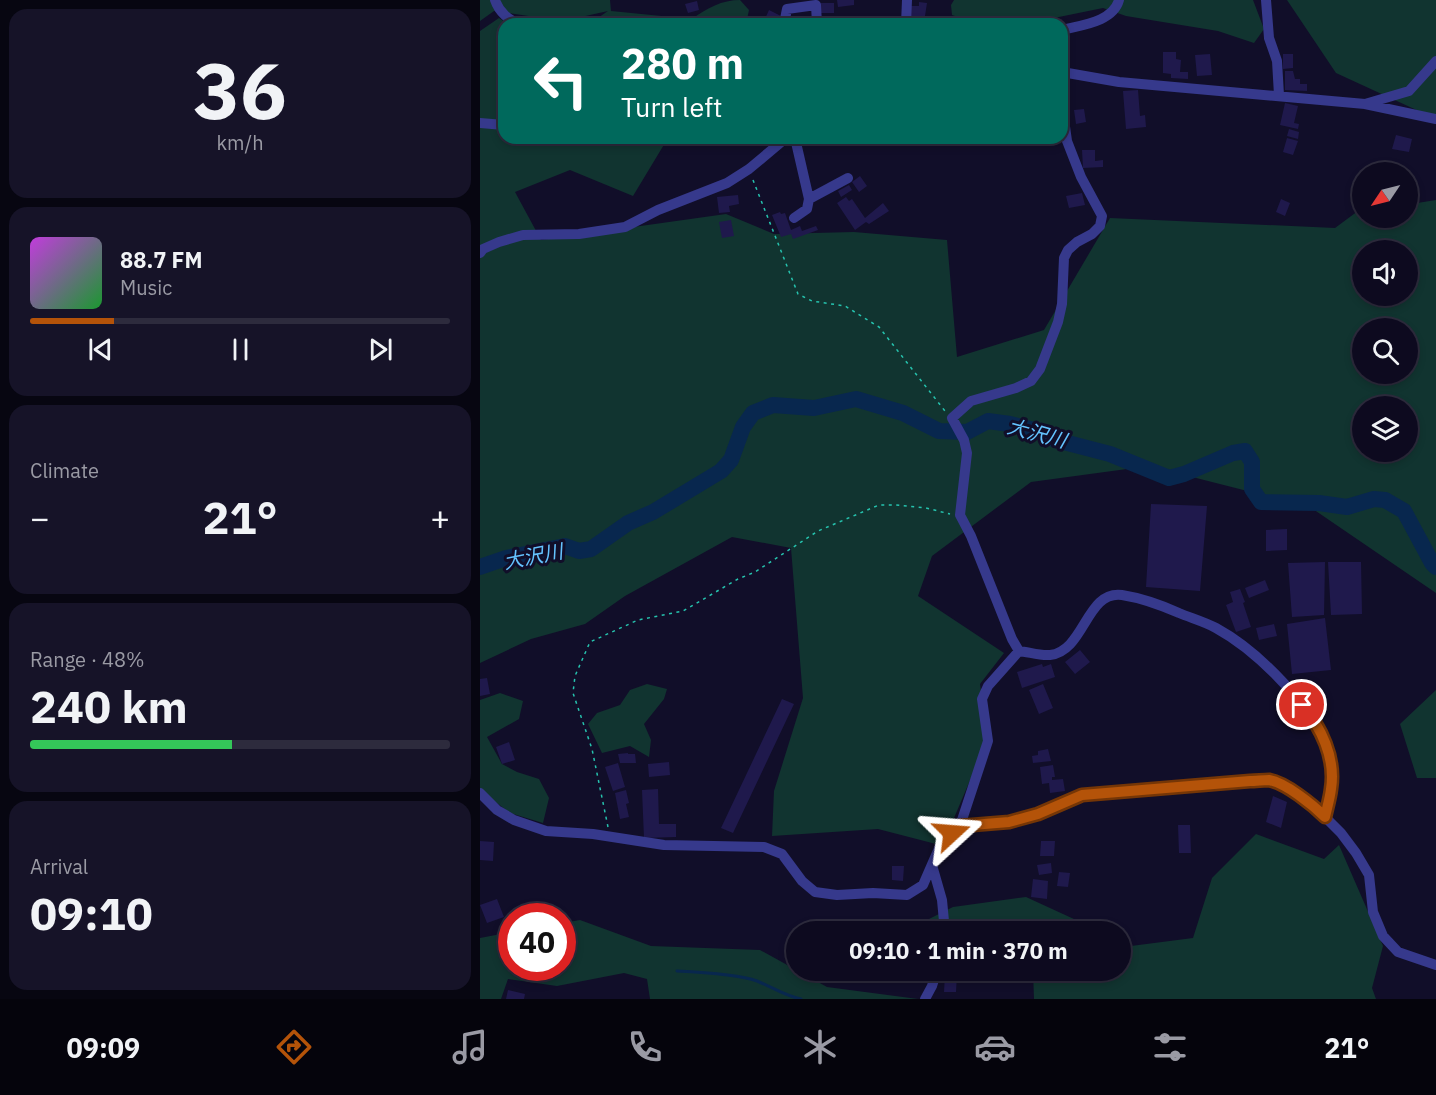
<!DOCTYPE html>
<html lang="en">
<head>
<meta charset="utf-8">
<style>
	:root { --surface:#0d0a1f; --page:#161328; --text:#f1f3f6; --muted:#9a9aa4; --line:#2d2b3d; --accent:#b45309 }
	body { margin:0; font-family:"IBM Plex Sans","Noto Sans JP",sans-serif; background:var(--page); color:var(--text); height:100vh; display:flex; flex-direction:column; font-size:22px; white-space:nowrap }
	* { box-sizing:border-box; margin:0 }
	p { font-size:20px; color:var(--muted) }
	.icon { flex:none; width:33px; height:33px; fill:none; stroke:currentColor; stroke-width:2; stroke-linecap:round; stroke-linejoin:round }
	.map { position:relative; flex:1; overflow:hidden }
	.sheet { display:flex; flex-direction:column; gap:9px; padding:9px; background:#070611; width:480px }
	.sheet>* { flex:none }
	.hud { position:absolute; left:18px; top:18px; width:570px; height:126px; border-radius:18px; box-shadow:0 3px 9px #0003,0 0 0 2px var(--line); background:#00695c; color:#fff; overflow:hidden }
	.needle { width:39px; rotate:235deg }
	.controls { position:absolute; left:872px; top:162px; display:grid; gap:12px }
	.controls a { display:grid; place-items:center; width:66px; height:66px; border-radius:50%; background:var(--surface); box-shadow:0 3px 9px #0003,0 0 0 2px var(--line); font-size:30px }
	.speed { position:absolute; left:18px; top:903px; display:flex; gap:12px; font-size:30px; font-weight:700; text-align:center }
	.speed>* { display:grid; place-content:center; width:78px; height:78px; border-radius:50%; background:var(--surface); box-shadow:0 3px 9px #0003,0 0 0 2px var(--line); line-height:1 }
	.speed .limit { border:9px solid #d22; background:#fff; color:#111 }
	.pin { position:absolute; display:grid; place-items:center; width:51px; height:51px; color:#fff; margin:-26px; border:3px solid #fff; border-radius:50%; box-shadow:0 2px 6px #0007 }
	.me { position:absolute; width:66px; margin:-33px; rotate:71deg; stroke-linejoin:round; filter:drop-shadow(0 0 4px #0008) }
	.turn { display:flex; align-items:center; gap:21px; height:126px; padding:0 24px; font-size:27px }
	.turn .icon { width:78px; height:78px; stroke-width:2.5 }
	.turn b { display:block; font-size:42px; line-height:51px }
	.big { font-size:45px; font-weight:700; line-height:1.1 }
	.sheet .card { flex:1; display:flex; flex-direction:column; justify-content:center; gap:9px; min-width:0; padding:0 21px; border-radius:18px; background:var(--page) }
	.sheet .dial { align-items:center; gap:0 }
	.dial b { font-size:78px; line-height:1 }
	.song { display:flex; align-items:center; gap:18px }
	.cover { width:72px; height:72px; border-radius:9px; background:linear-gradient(135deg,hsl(290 70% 55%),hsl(130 70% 35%)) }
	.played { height:6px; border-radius:3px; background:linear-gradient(90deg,var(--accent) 20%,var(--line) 20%) }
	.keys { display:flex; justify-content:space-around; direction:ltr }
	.heat { display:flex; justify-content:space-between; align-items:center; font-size:33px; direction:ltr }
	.charge { height:9px; border-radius:4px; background:linear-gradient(90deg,#34c759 48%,var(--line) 0) }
	.trip { position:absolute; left:306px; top:921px; width:345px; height:60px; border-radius:30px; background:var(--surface); box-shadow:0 3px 9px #0003,0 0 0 2px var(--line); font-weight:700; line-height:60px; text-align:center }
	.menu { display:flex; height:96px; justify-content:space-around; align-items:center; background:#05040c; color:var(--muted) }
	.menu .icon { width:42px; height:42px }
	.menu .active { color:var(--accent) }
	.menu b { font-size:27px; color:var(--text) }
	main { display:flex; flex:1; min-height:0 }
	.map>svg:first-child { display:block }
	.green { fill:#113430; fill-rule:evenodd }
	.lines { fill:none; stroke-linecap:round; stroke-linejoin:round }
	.stream { stroke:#08274e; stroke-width:3 }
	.river { stroke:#08274e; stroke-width:16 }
	.building { fill:#1f194c }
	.path { stroke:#26c3ae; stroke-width:1.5; stroke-dasharray:3 4.5; stroke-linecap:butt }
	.minor { stroke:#36398c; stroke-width:10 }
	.route-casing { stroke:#753606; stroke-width:15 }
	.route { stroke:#b45309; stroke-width:10 }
	.labels { text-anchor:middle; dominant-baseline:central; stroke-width:6; stroke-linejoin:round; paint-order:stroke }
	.water-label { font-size:20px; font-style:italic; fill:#64c3ff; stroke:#110e29 }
</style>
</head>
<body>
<main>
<section class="sheet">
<div class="card dial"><b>36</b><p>km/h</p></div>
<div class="card">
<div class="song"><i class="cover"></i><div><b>88.7 FM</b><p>Music</p></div></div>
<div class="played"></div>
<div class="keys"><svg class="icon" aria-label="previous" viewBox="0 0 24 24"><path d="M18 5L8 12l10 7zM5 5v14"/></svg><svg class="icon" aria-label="pause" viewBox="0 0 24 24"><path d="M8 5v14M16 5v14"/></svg><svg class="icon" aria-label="next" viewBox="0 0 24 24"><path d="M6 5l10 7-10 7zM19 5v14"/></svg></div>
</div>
<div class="card"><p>Climate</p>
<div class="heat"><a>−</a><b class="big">21°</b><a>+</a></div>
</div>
<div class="card"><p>Range · 48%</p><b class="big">240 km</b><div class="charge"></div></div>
<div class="card"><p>Arrival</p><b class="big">09:10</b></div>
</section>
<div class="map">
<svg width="956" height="999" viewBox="0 0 956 999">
	<rect width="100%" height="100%" fill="#110e29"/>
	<path class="green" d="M0,0H130L131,11L212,19C227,8 242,0 260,0L269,10L266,24H109L128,11L83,21L14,11L0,21Z
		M474,0H773L784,29L774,43L738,31L646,16L623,8L574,18H537L511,24L487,20L472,15L471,5Z
		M807,0H956V119L856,73Z
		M19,18L28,24H24V138H188L153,196L90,170L35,192L61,240L246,214L294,234L374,232L467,240L477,357L564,330L630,218L855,228L882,208V218H927V203L931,204L956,200V593L830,507L669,466L551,482L452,556L438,596L524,653L500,684L508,738L474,818L456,844L398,829L292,836L294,791L323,698L311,548L252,537L145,596L105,624L51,639L0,663V31ZM882,250H927V296H882ZM882,328H927V374H882ZM882,406H927V452H882Z
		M167,684L187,689L184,699L164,724L171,740L169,757L150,746L122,753L108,724L117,713L140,705L150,690Z
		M956,690V778H937L920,724Z
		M20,693L43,701L39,719L7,737L22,764L37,772L59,779L69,798L63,823L30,813L0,790V700Z
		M776,834L844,859L859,845L903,946L892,988L896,999H554L553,971L640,970L641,941L651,946L713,938L732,878Z
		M546,897L620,931H425L473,907Z
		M100,920L171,946L280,950L347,987L438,999H170L167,979L144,973L77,986L28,979L21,999H0V938L31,932L32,968H82L83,923Z"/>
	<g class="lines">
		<path class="stream" d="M197,971C218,972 258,974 277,981C292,987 305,996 321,999"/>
		<path class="river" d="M0,567L26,558L85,546L99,551L111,549L148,523L173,512L241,471L251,460L263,427L273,413L293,405L334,408L376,399L423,413L459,431L487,432L508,421L530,424L558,431L576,440L630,454L689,478L704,474L753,453L765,451L772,462V489L781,502L839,503L867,507L894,499L905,500L924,511L952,563L956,567"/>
	</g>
	<path class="building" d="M357,0H374V5L358,7Z
		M217,1L219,10L208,13L205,4Z
		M439,2L447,3L445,16H442L441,24H430L431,6H439Z
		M340,3H354V13H341Z
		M289,10L301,16L297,24L284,21Z
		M355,17L356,24H344L343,18Z
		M683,52H696V59L701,60L700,72H708V79L691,78V74L683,73Z
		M730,54L732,75L717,76L715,55Z
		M803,54H813V68L803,69Z
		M805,71H813L815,79H820V84H827V91L805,90Z
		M658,90L660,116L665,115L666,127L646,129L643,91Z
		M805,103L818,106L814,123L819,124L818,129L800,125Z
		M604,109L606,122L596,124L594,110Z
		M809,129L819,132L818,139L807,136Z
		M916,135L932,139L929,152L912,149Z
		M807,138L818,141L813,155L803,152Z
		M602,150H615V161L623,160V167L603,168Z
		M380,176L387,186L379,192L372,182Z
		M369,185L372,190L361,197L358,191Z
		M602,193L605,205L589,208L586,196Z
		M258,195L259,204L249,206L250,212L239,213L237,197Z
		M366,197L369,201L372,199L385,218L403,203L409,211L389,224L386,222L375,230L357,203Z
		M801,199L810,203L805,216L796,212Z
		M300,212L301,214L305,213L311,230L320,226L322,231L336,226L338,230L313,239L311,234L301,237L292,215Z
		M251,220L254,236L242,238L239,222Z
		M671,504L727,506L720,591L666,587Z
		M807,529V550L786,551V530Z
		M845,562L844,615L812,617L808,563Z
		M848,562H881L882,614L851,615Z
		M785,580L789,590L769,598L765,588Z
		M760,589L765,602L763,603L771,627L756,632L746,605L753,602L750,592Z
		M845,618L851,670L812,674L807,624Z
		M794,624L797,636L779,640L776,628Z
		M600,650L610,662L595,674L585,662Z
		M562,664L563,667L571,664L575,677L542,688L537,672Z
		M7,678L10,694L0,696V679Z
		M563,684L573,708L559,714L549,690Z
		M302,699L314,704L253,833L241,828Z
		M29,742L35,760L22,764L16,747Z
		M568,749L571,761L553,763L552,756L558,755V751Z
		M148,753V754H155L156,763H140L138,754Z
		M189,762L190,775L169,777L168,764Z
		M138,763L145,787L133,791L125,767Z
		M573,765L575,777H572V780L583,779L585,791L570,793L569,783L562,784L560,767Z
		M178,789L179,824H196V837L164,838L162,790Z
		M146,790L149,803L146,804L149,817L140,819L135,793Z
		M793,796L807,802L801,828L786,822Z
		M698,825H710L711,853H699Z
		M0,841L14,842L13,861L0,860Z
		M561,841H575L574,856H560Z
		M571,863L572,873L559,875L557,865Z
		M412,866H424L423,881L412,880Z
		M579,872L590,873L588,887L577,886Z
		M553,879L568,881L567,899L551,897Z
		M17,899L24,917L7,923L0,905Z
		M465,974H477L476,992H464Z
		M28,990L45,994L44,999H26Z"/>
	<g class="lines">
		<path class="path" d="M273,180L318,294L332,301L365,306L399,327L465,411
			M128,827L112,749L93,693L95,676L110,642L158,620L203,611L258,579L275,572L338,531L399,505H416L446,508L470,514"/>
		<path class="minor" d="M15,0C19,12 29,21 41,24
			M786,0L789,38L797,61L799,95
			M304,24L307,9L336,5L337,24
			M426,24L427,0
			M582,30C601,25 633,22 639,0
			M582,72L639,82L885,104L956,119
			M885,104L929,91L956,61
			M582,105L587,141L601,177L622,216L620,226L612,234L597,242L588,250L584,258L582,304L578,322L560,369L551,381L536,388L491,401L472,418L484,440L487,453L480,515L491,536L532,639L539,651C549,652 560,656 570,655C605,651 606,590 642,595C661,598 681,605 699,613C711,618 725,622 736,628C769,646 798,675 821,703C832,717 842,729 847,746C854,771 850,792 845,817
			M0,123L24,125
			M118,138H136
			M329,199L368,178
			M314,218L327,209L329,199L315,138
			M0,253L3,249L19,242L43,235L99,234L145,227L178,210L247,183L269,169L306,138
			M0,793L17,810L34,820L66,831L113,834L184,845L284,847L302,854L322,881L335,892L357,895L393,893L427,895L443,885L460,846L480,826L529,822L558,814L602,795L791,780L820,797L836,808L861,833L876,853L889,875L893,912L903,936L918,952L956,965
			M480,826L508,741L502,699L508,686L539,651
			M452,865L462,900L465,932
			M397,970L426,975L438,970
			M445,999L452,986L457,970"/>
	</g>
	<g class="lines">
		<g class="route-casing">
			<path id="route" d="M472,833L480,826L529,822L558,814L602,795L770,781C776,781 783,780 789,780C806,783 833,805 845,817C847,808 850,798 851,789C856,758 841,727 822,705"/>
		</g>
		<use href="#route" class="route"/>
	</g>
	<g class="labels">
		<g class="water-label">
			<text transform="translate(557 433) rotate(15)">大沢川</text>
			<text transform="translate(53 556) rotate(-11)">大沢川</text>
		</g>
	</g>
</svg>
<div class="controls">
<a><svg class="needle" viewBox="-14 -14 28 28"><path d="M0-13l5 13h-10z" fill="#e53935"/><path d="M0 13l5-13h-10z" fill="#9a9aa4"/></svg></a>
<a><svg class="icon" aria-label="sound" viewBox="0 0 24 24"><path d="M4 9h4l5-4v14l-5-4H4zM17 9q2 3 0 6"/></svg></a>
<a><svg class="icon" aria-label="search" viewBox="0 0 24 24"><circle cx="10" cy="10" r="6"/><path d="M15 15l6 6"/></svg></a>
<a><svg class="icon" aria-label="layers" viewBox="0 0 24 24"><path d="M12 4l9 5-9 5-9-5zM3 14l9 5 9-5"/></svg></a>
</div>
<div class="speed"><div class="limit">40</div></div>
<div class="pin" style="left:822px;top:705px;background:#d93025"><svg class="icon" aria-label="arrive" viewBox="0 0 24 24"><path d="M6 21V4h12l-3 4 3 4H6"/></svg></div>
<svg class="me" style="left:472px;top:833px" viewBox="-20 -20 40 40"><path d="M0-17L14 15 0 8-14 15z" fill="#b45309" stroke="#fff" stroke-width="4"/></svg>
<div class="trip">09:10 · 1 min · 370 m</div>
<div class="hud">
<div class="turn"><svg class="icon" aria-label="left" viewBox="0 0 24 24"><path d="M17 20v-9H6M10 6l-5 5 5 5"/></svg><div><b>280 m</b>Turn left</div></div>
</div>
</div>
</main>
<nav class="menu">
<b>09:09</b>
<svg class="icon active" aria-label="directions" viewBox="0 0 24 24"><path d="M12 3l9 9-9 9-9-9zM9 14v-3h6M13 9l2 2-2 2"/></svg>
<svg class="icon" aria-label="music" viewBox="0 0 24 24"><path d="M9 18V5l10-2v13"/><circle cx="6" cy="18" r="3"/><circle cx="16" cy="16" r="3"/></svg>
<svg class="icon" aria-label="phone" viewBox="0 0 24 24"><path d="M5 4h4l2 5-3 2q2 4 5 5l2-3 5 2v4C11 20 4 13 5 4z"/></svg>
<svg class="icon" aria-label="climate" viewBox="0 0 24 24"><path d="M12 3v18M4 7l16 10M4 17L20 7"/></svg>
<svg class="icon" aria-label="car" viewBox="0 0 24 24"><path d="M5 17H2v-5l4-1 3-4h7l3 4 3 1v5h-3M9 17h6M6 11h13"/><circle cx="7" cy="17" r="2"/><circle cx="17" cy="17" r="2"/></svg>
<svg class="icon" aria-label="filters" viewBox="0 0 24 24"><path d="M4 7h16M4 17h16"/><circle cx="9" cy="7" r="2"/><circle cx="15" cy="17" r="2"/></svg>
<b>21°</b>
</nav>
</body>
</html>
